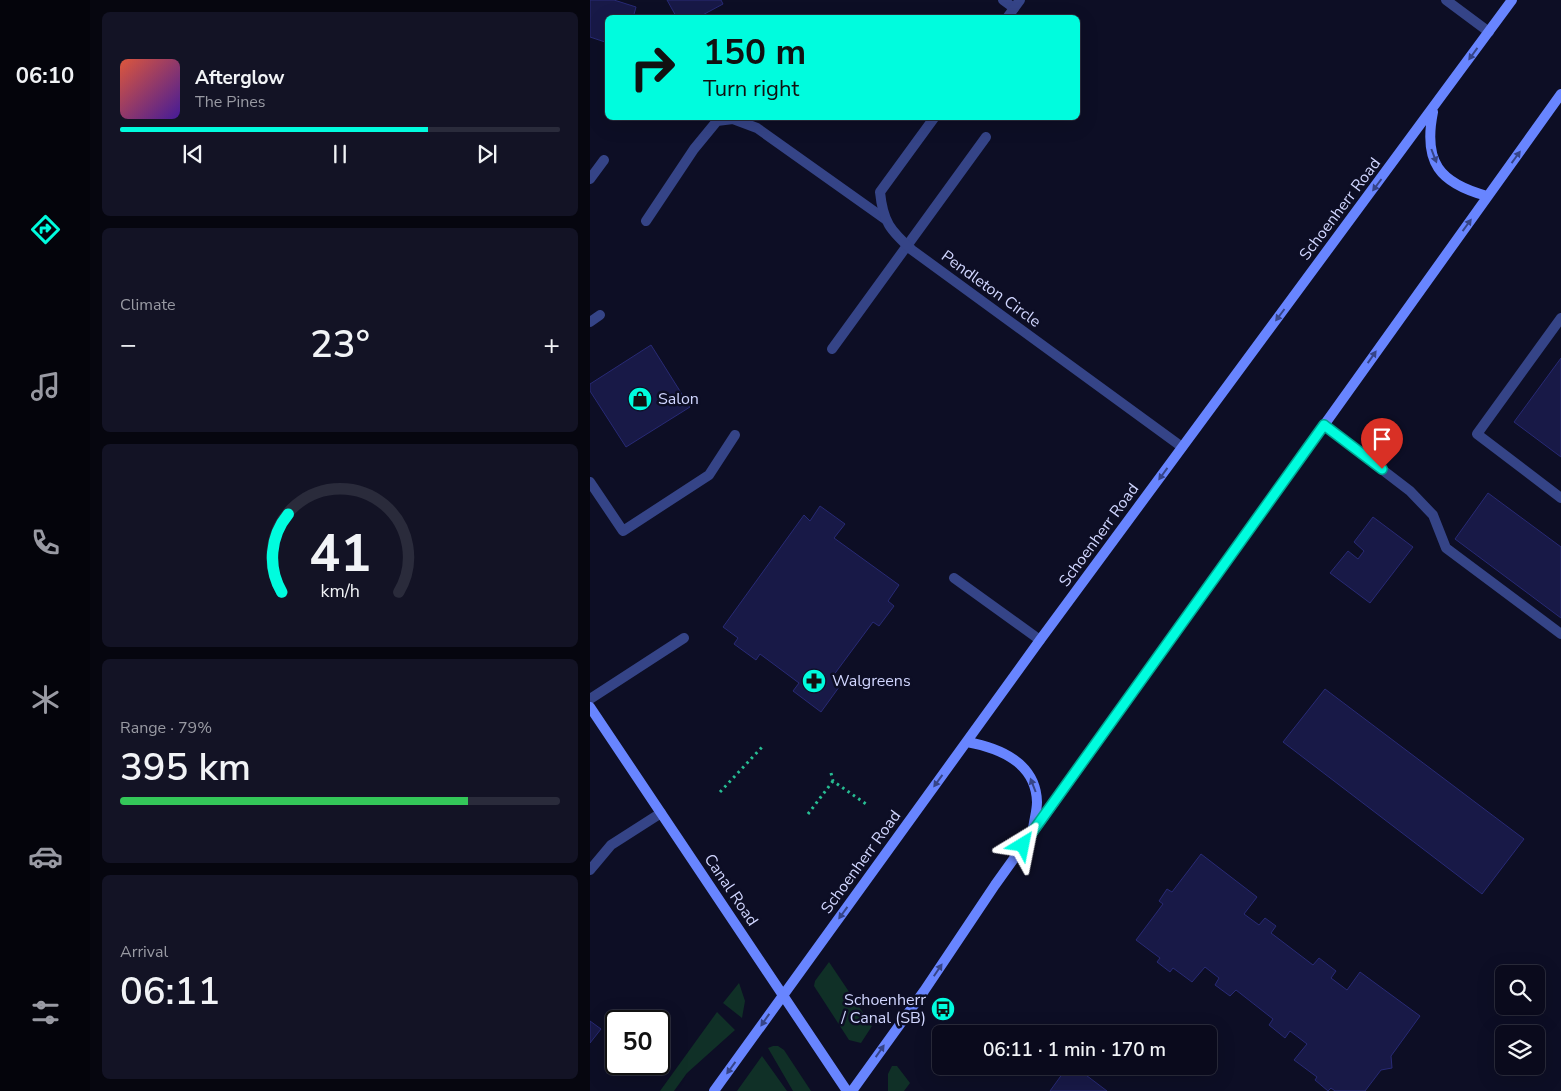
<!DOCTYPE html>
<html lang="en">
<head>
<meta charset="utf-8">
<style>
	:root { --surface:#0a0a1c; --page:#131325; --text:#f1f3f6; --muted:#999aa3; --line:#2a2b3b; --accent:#00fcde }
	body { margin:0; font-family:"Nunito Sans",sans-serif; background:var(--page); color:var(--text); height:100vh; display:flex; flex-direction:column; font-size:19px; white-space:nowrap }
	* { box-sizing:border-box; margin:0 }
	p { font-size:16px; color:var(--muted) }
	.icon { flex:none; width:28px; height:28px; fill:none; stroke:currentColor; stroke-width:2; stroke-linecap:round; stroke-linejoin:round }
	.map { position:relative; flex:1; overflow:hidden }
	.sheet { display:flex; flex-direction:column; gap:12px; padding:12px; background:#06060f; width:500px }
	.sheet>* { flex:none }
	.banner { position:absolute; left:15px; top:15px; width:475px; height:105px; border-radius:8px; box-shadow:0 5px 20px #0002,0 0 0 1px var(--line); background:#00fcde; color:#111; overflow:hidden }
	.buttons { position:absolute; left:905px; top:965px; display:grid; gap:10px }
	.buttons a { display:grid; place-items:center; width:50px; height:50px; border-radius:8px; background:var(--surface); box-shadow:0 5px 20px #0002,0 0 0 1px var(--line); font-size:25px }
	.speed { position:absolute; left:15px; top:1010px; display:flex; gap:10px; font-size:25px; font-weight:700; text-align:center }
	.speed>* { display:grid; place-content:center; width:65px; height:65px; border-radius:50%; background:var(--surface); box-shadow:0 5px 20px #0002,0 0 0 1px var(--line); line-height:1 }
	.speed .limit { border:2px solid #111; border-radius:8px; background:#fff; color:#111 }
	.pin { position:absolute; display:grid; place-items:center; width:42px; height:42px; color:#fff; margin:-51px -21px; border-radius:50% 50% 50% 0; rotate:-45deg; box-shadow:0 0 5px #0007 }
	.pin .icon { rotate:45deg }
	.me { position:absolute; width:55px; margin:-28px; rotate:35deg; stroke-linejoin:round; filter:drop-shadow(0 0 4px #0008) }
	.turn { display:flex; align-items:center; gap:18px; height:105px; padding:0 15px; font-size:22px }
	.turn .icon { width:65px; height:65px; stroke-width:2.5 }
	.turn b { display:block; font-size:35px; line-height:42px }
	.big { font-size:38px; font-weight:600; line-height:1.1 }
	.sheet .tile { flex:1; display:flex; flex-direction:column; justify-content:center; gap:8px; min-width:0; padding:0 18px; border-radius:8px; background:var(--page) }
	.sheet .dial { align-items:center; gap:0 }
	.dial svg { height:130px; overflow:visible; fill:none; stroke:var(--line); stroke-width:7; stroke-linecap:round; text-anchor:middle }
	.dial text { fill:var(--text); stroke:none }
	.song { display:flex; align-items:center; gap:15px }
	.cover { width:60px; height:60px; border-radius:8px; background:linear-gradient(135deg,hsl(10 70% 55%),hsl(260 70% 35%)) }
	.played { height:5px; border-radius:2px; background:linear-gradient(90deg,var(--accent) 70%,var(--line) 70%) }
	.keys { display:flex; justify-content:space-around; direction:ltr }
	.heat { display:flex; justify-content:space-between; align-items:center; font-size:28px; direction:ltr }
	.charge { height:8px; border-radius:4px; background:linear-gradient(90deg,#34c759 79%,var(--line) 0) }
	.trip { position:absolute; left:342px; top:1025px; width:285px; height:50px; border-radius:8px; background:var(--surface); box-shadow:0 5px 20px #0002,0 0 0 1px var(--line); font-weight:600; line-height:50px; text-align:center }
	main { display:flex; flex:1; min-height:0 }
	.tab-bar { display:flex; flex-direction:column; width:90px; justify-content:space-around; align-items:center; background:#04040b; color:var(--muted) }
	.tab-bar .icon { width:35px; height:35px }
	.tab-bar .active { color:var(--accent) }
	.tab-bar b { font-size:22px; color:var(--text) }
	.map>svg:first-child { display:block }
	.green { fill:#103027 }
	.building { fill:#181947; stroke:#282a75 }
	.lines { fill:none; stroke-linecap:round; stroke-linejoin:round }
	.path { stroke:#27bd93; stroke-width:3; stroke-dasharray:2.5 4; stroke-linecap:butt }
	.lane { stroke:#354487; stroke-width:10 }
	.street { stroke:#354487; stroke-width:10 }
	.secondary { stroke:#6885ff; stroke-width:10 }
	.oneway { fill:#364487 }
	.route-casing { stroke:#00a490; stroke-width:12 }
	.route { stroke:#00fcde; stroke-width:9 }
	.labels { text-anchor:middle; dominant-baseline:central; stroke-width:5; stroke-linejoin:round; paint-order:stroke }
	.street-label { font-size:16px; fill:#d1d6ff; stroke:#0d0e25 }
	.poi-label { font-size:16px; fill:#d1d6ff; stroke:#0d0e25; text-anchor:start }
</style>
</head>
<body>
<main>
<nav class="tab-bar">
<b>06:10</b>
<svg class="icon active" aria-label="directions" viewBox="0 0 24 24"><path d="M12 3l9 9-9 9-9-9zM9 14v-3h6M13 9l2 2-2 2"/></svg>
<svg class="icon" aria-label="music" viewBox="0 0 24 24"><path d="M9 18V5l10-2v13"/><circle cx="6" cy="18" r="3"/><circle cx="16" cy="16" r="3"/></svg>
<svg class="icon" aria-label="phone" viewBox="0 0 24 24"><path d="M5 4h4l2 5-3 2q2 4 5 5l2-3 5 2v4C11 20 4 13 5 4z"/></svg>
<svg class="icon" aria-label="climate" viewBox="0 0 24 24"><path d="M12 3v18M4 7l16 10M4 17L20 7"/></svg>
<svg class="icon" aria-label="car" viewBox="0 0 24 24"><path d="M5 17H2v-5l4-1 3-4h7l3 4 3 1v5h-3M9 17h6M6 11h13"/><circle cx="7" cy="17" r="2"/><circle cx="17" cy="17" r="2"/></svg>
<svg class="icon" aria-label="filters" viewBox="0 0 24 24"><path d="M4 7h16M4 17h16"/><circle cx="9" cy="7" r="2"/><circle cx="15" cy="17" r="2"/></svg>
</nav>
<section class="sheet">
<div class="tile">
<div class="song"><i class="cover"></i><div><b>Afterglow</b><p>The Pines</p></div></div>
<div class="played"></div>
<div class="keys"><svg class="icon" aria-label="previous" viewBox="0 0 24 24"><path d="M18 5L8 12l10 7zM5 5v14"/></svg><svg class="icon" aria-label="pause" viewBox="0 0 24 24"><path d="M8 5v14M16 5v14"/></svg><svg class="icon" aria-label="next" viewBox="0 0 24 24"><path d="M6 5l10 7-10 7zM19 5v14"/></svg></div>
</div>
<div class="tile"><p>Climate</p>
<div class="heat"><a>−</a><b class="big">23°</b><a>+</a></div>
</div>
<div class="tile dial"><svg viewBox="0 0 100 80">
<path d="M14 69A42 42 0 1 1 86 69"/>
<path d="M14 69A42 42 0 0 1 18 21" stroke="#00fcde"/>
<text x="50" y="56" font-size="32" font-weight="700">41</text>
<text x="50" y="72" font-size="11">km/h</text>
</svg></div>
<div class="tile"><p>Range · 79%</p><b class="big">395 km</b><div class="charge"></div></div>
<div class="tile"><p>Arrival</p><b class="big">06:11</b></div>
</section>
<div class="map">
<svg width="971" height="1091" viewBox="0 0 971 1091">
	<rect width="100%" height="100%" fill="#0d0e25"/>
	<path class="green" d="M239,962L282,1026L271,1043L259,1040L224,986L225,981Z
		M149,983L155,1001L152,1018L133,1003Z
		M127,1012L145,1030L97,1073L84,1091H70Z
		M183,1046H188L194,1050L221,1091H203L178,1048Z
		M172,1056L197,1091H147Z
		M302,1066H307L320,1083L314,1091H298V1074Z"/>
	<path class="building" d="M0,0H24L46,7L43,18H18V43L0,37Z
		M77,0H131L133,4L107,18H87Z
		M61,345L100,407L36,447L0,391V384Z
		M971,358V457L924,422Z
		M898,493L971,547V618L865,539Z
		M230,506L255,524L244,538L309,585L298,601L304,606L289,626L283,622L243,676L252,683L231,712L203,691L209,683L170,654L166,660L144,644L148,638L133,627L214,515L220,521Z
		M783,517L823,547L780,603L740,573L758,551L768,559L774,551L764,542Z
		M735,689L934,839L892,894L693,742Z
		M611,854L667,897L654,914L669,925L675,918L686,926L681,933L723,965L729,958L746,971L741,978L757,990L770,972L830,1016L801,1056L802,1068L791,1070L775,1091H745L741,1088L738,1091L725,1080L727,1077L704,1060L717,1044L700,1031L695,1038L679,1025L683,1019L646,990L640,996L625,985L629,978L615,967L602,982L583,968L580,972L567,962L570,958L546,940L573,904L569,901L577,889L582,892Z
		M0,1021L11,1029L0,1043Z
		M478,1066H484L517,1091H460Z"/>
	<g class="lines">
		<path class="path" d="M241,773L243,781L276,804
			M130,792L173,746
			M218,814L243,781"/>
		<path class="lane" d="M413,0L424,8
			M0,179L14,160
			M56,221L104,149L127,121L143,119L167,128L295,219
			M971,318L887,434L971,498
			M0,322L10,315
			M242,349L396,137
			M734,425L820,491L843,515L856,548L971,634
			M0,482L33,531L119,475L145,435
			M364,578L450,640
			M0,699L94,638
			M0,870L21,845L71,813"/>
		<path class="street" d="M856,0L899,32
			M417,18L430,0
			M344,118L290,192C293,222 300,230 322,250L592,447"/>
		<path class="secondary" d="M843,112C833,162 849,183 897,196
			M0,707L257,1091
			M377,742C410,748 446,763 447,802C447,811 444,820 443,829
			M124,1091L450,640L922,0
			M262,1091L334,991L405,885L971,94"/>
	</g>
	<defs><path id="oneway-solid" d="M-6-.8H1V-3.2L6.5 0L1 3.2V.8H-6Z" transform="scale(1.25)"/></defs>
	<g class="oneway">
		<use href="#oneway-solid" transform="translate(883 54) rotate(126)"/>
		<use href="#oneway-solid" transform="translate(844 156) rotate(69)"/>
		<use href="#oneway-solid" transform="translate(926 157) rotate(-54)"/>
		<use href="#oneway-solid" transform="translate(787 185) rotate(127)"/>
		<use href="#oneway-solid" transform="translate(877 225) rotate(-54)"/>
		<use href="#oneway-solid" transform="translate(690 315) rotate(127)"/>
		<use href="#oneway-solid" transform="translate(782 357) rotate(-55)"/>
		<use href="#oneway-solid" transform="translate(573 474) rotate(126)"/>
		<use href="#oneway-solid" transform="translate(348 781) rotate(126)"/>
		<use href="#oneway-solid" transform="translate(443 785) rotate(-111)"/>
		<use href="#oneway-solid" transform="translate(253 913) rotate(126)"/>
		<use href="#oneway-solid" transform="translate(348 970) rotate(-56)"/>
		<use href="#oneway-solid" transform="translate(175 1020) rotate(125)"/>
		<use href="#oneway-solid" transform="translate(290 1051) rotate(-55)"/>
		<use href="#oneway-solid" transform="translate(141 1068) rotate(126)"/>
	</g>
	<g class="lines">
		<g class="route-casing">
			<path id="route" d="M433,845L734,425L792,469"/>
		</g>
		<use href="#route" class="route"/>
	</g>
	<defs>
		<g id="shop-disc" transform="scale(1.25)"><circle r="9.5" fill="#00fcde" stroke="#0d0e25"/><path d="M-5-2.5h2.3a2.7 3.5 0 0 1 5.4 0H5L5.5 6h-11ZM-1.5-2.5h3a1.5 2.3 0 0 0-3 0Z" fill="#111"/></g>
		<g id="pharmacy-disc" transform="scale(1.25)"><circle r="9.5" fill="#00fcde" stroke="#0d0e25"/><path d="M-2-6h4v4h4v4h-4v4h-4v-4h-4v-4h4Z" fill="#111"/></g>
		<g id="bus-disc" transform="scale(1.25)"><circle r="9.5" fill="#00fcde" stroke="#0d0e25"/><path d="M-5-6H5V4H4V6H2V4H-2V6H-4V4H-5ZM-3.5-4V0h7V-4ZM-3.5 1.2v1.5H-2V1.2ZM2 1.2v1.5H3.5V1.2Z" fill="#111"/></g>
	</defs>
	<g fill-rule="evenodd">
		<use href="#shop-disc" x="50" y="399"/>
		<use href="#pharmacy-disc" x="224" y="681"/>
		<use href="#bus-disc" x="353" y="1009"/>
	</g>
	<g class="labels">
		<g class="street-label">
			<text transform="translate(750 209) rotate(-53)">Schoenherr Road</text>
			<text transform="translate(401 289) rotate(36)">Pendleton Circle</text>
			<text transform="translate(509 535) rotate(-54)">Schoenherr Road</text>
			<text transform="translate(271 862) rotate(-54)">Schoenherr Road</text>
			<text transform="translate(141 890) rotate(56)">Canal Road</text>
		</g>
		<g class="poi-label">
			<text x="68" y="399">Salon</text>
			<text x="242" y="681">Walgreens</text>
			<text x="336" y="1000" text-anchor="end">Schoenherr<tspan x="336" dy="18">/ Canal (SB)</tspan></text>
		</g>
	</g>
</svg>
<div class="buttons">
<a><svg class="icon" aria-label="search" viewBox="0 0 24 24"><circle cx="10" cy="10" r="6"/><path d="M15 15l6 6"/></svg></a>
<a><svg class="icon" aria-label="layers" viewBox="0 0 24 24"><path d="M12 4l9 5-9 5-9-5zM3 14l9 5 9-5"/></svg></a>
</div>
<div class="speed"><div class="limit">50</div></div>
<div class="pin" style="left:792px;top:469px;background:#d93025"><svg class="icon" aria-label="arrive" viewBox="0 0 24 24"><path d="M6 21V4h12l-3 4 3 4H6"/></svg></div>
<svg class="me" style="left:433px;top:845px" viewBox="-20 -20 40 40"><path d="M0-17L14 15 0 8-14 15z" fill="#00fcde" stroke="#fff" stroke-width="4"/></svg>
<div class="trip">06:11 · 1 min · 170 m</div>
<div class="banner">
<div class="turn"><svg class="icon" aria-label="right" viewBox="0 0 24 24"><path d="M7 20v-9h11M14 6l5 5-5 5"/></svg><div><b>150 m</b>Turn right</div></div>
</div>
</div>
</main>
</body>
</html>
